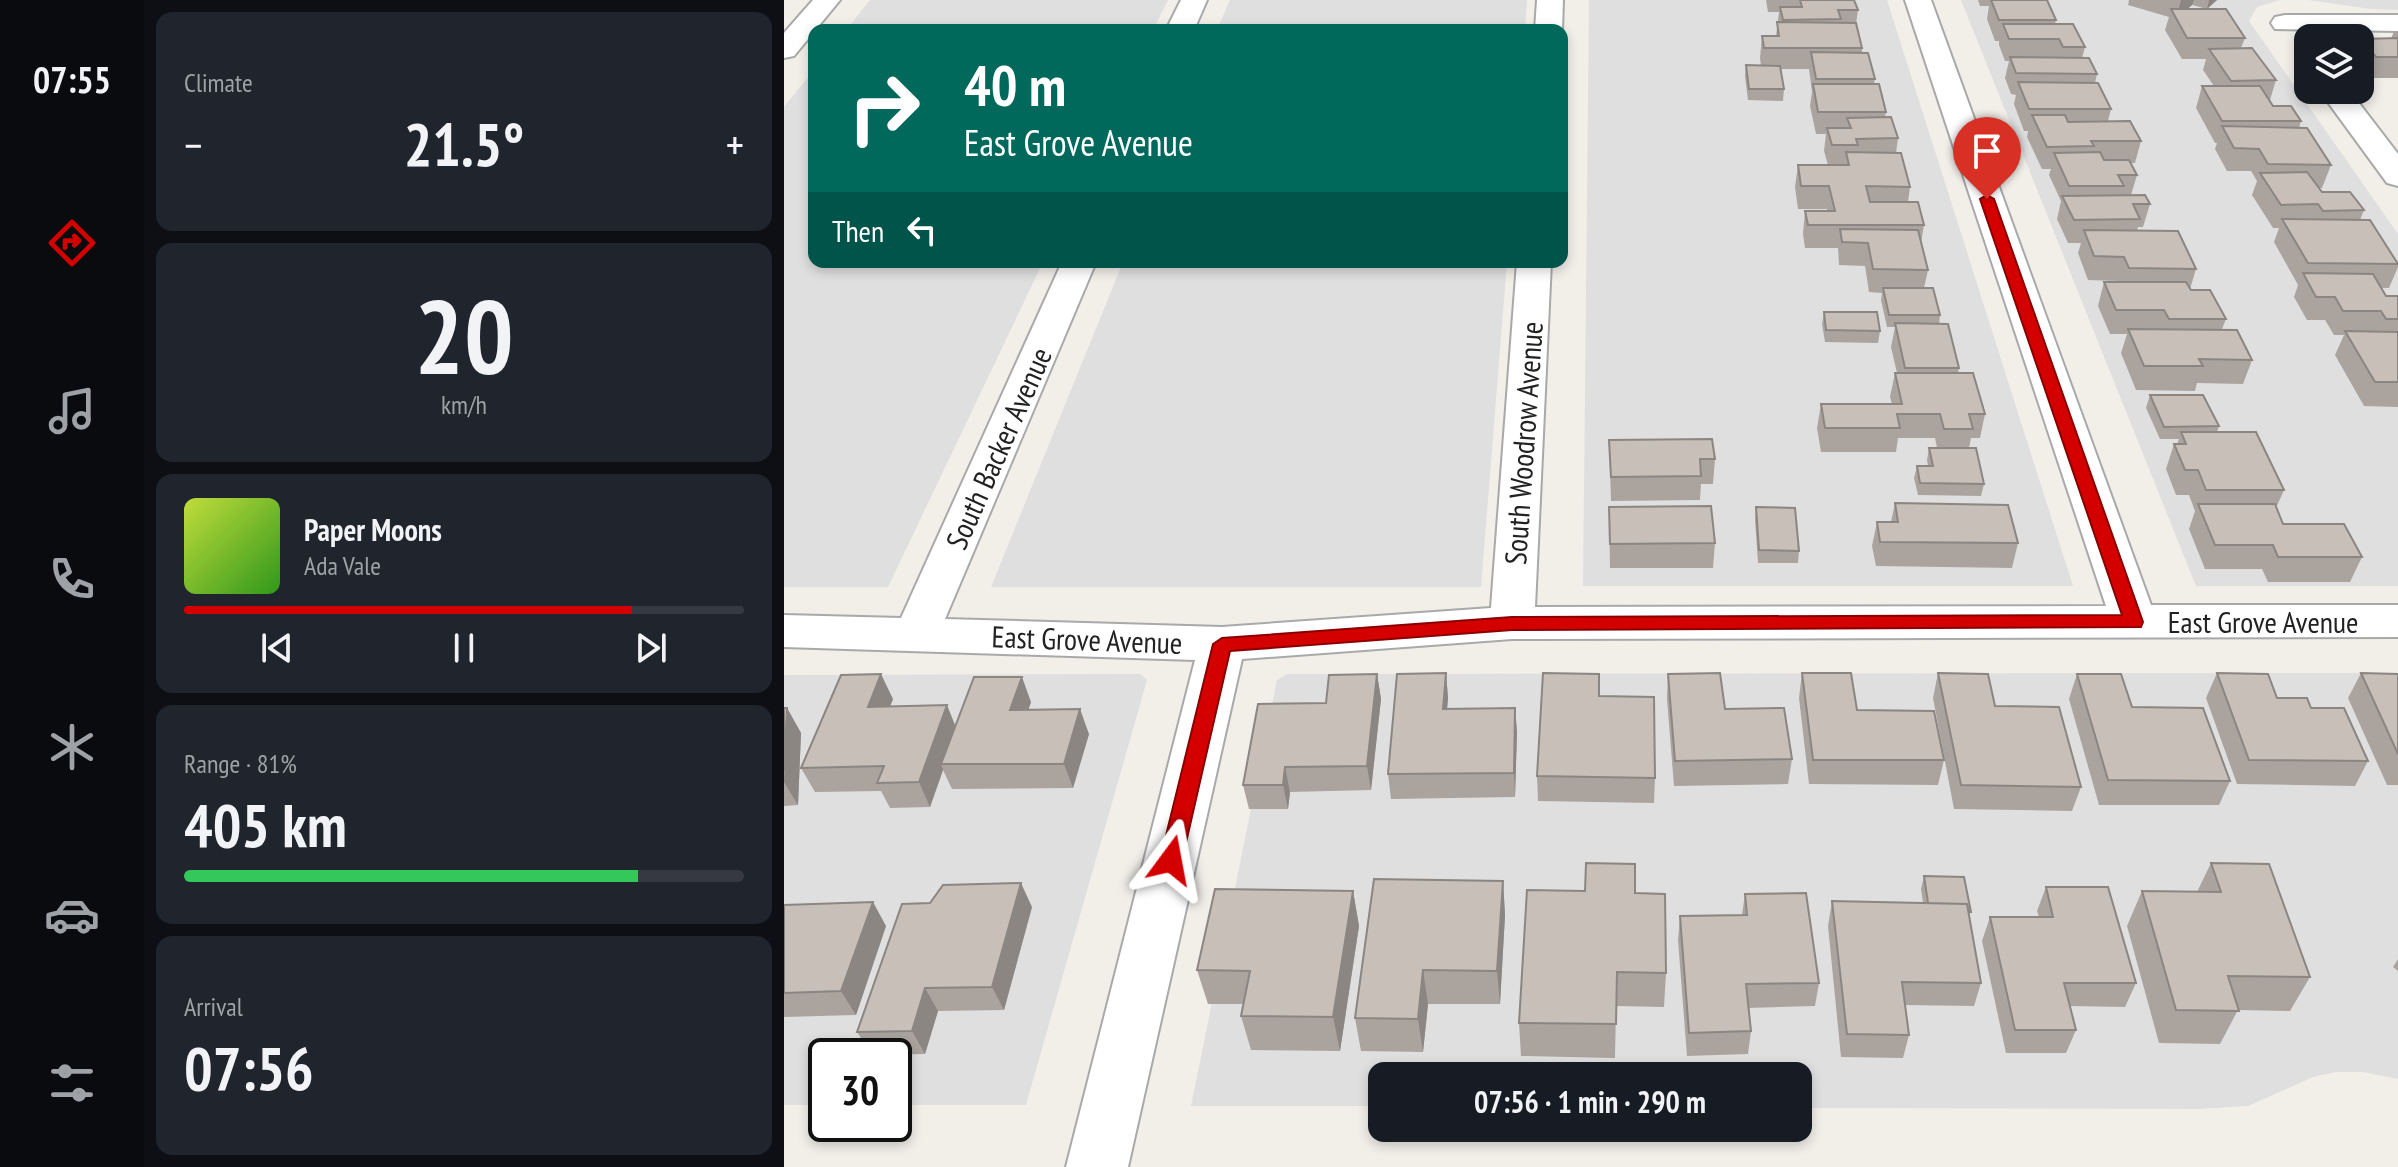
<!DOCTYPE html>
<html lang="en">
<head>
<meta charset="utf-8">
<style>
	:root { --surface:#171b24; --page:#20242c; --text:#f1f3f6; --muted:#9ea1a6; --line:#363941; --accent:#d40000 }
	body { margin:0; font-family:"PT Sans Narrow",sans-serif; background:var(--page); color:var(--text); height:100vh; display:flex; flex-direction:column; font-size:30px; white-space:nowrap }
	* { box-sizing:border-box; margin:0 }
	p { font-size:26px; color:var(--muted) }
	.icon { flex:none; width:44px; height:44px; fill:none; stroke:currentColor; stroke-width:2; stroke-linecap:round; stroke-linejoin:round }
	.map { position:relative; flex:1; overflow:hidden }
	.panel { display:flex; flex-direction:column; gap:12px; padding:12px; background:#0d0f14; width:640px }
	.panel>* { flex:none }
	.guide { position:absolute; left:24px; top:24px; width:760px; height:244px; border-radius:16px; box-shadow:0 4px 12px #0003; background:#00695c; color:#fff; overflow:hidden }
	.controls { position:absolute; left:1510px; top:24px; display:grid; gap:16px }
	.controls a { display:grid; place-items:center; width:80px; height:80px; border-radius:16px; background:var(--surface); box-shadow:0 4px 12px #0003; font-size:40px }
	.speed { position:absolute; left:24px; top:1038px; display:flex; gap:16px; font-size:40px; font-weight:700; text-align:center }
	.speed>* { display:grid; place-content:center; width:104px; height:104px; border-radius:50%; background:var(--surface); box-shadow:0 4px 12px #0003; line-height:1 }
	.speed .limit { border:4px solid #111; border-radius:12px; background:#fff; color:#111 }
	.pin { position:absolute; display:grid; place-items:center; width:68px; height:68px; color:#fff; margin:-82px -34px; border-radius:50% 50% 50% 0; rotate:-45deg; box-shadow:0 0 8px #0007 }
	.pin .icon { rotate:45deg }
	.me { position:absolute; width:88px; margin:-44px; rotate:13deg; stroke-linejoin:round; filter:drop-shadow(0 0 6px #0008) }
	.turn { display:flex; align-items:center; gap:28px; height:168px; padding:0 24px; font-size:36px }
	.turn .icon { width:104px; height:104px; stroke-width:2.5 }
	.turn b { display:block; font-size:56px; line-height:68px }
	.then { display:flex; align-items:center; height:76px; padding:0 24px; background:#0003; gap:16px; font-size:30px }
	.big { font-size:60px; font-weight:600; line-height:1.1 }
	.panel .card { flex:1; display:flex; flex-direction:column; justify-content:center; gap:12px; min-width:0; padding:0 28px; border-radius:16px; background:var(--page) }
	.panel .dial { align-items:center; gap:0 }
	.dial b { font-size:104px; line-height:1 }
	.song { display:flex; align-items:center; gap:24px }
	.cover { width:96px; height:96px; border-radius:12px; background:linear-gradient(135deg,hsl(70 70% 55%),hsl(110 70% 35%)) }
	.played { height:8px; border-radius:4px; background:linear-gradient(90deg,var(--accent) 80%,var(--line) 80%) }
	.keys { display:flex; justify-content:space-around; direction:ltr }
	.heat { display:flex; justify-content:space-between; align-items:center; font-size:44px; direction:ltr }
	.charge { height:12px; border-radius:6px; background:linear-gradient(90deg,#34c759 81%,var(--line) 0) }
	.trip { position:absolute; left:584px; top:1062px; width:444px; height:80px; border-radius:16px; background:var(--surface); box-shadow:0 4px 12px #0003; font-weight:600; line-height:80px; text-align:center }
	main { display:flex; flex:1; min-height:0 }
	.tab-bar { display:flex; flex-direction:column; width:144px; justify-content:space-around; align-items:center; background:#090b0e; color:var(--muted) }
	.tab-bar .icon { width:56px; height:56px }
	.tab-bar .active { color:var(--accent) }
	.tab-bar b { font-size:36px; color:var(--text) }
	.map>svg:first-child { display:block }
	.residential { fill:#e0dfdf }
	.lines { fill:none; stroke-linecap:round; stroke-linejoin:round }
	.minor-casing { stroke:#a9a9a9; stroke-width:4 }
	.minor { fill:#fff; fill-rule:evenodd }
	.wall { fill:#aba49e }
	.shaded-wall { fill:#8b8681 }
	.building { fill:#c7bfb8; stroke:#8b8681; stroke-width:2 }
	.route { fill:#d40000; stroke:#8a0000; stroke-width:2 }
	.labels { text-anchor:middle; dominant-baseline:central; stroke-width:6; stroke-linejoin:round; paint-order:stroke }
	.street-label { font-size:30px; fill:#222; stroke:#fff }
</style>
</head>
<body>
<main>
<nav class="tab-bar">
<b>07:55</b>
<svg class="icon active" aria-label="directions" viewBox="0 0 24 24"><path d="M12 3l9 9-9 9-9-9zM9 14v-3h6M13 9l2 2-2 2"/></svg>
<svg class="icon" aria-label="music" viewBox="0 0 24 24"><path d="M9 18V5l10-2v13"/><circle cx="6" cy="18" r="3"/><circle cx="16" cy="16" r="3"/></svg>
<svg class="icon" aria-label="phone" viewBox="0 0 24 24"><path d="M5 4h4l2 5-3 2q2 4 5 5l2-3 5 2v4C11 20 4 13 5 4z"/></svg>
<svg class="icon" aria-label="climate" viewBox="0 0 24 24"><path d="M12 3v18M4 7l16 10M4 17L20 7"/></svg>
<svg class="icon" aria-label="car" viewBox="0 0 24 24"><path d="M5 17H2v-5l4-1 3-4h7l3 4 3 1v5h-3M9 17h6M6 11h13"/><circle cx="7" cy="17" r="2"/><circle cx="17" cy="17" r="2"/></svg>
<svg class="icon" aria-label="filters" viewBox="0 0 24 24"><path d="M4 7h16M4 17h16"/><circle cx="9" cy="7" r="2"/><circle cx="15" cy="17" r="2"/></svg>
</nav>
<section class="panel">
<div class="card"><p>Climate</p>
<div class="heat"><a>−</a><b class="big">21.5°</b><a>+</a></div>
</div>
<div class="card dial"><b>20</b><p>km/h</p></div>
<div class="card">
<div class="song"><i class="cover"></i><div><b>Paper Moons</b><p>Ada Vale</p></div></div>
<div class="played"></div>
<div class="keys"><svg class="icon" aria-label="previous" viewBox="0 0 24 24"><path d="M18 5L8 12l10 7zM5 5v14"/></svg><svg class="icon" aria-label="pause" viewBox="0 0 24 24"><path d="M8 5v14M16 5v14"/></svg><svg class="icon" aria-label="next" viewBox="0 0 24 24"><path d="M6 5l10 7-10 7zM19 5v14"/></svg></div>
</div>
<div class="card"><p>Range · 81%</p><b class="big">405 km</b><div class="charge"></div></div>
<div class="card"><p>Arrival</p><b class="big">07:56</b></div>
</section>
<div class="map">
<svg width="1614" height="1167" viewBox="0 0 1614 1167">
	<rect width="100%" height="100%" fill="#f2efe9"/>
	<path class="residential" d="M86,0H384L369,30H62Z
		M446,0H743L741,30H433Z
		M805,0H1103L1289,586H799Z
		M1177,0H1496L1473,7L1465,21L1614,234V586H1412Z
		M1524,0H1614V10L1587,9Z
		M30,70V262H259L104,587H0V107Z
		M339,262H723L697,587H207Z
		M1614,673V1079L1579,1072H1552L1529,1077L1464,1106L1413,1109L1083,1108H1014V1076H598V1106H407L493,680L503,674Z
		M356,674L363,680L242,1105H110V1056H42V1105H0V675Z"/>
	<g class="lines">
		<g class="minor-casing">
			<path id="minor" d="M29,0H56L10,56L0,58V33Z
				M397,0H423L410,30H382Z
				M753,0H779L778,31L751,30Z
				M1121,0H1147L1367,605H1614V637L728,639L458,659L344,1167H282L411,660L0,647V615L117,618L278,262H312L161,619L438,627L707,608L733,262H767L751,607L1322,606Z
				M1501,15H1614V31L1491,29L1487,23L1491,17Z
				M1535,90H1565L1614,154V186L1603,183Z"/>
		</g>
		<use href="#minor" class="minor"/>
	</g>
	<path class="wall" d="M982,0H1070L1074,10L1072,24L1078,48V52L1091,79L1090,84L1102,112L1101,117L1114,138L1112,153L1126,187L1124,202L1140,225L1137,243L1144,270L1140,288L1156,315L1155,324L1175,368L1174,373L1201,414L1196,438H1187L1185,448L1200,484L1197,496L1134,495L1130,478L1133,466H1144L1143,460L1145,448H1153L1151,438H1114L1112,452H1037L1033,428L1037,404H1108L1106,397L1111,373H1113L1107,347L1111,327H1103L1097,300L1098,293L1085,292L1081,266L1055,265L1054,248H1021L1019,234L1021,211H1043V209H1014L1011,187L1014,165H1044L1040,151L1042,134H1032L1026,106L1028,92L1025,69H997L1000,89L999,101L964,100L961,76L962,65L977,66L976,58L978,36H992L995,12H984Z
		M1194,0H1263L1272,20L1271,24L1301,47L1298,58L1313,74L1311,83L1327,109L1324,121L1357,141L1351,163H1347L1353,175L1347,195L1366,204L1359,227H1354L1353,231L1412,269L1406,289L1407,290L1442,319L1438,329L1468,360L1459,384L1413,383L1411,391L1352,390L1337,353L1343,334H1326L1314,306L1320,282H1334V281L1304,280L1294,253L1297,243H1284L1273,219L1277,201L1265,175L1267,169H1258L1243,137L1244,131H1240L1230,104L1232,95L1227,94L1221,78L1225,61H1221L1215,45V41H1211L1203,19L1205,6H1196Z
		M1345,0H1433L1423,9L1408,5L1403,9L1461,38L1457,48L1492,80L1486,100L1489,106L1517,121L1515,128L1547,165L1538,188H1534L1538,192L1580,210L1576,220L1614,263V267L1605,288H1597L1602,296H1614V407L1580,406L1551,355L1560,335H1550L1541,320H1523L1510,297L1514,285L1490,242L1495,228H1489L1468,195L1473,181L1467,171H1443L1431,149L1433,143H1431L1412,108L1418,86H1430L1419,70L1422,59H1398L1381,30L1385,17L1344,5Z
		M1610,31H1614V78H1584L1576,68L1577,39H1607Z
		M1040,312L1096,331L1094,343L1041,342L1038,324Z
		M1366,395L1435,426L1433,432L1500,490L1492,508L1499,524L1578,557L1566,582H1484L1478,569H1421L1405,529L1411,511L1405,495H1392L1382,469L1390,444H1393L1395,439H1376L1362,408Z
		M825,440L931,459L929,484H917L916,500L827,501Z
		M1111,503L1234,543L1228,568L1092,566L1088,546L1093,522H1107Z
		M825,507L931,543L929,568H826Z
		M972,507L1015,551L1014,563H974L971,520Z
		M662,673L664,698L663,709L731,708L733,732L731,797L607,799L604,774Z
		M1018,673L1073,710L1160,760L1154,785L1025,784L1015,698Z
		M1154,673L1211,706L1297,787L1288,811L1170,809L1149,698Z
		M1433,673L1493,698L1527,708L1584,761L1571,786L1453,784L1422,698Z
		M1577,673L1614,674V785H1603L1564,698Z
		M593,674L597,699L587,790L506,792L504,809H465L459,785L542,703Z
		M884,674L941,709L1008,759L1004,784L890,786L883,699Z
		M1293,674L1348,707L1446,781L1435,805H1315L1285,699Z
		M815,696L871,778L870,803L754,801L753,776Z
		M109,699L106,706L172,726L247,702L244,710L305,734L289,788L168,789L159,770L146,807L106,808L97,791L31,792L17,768Z
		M0,708H3L17,733L14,805L0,806Z
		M1427,863L1526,977L1506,1011L1454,1010L1436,1044L1375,1043L1343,926L1358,891L1413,892Z
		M1140,876L1187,912L1185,915L1197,983L1190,1006L1121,1005L1125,1035L1119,1058L1057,1057L1044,926L1048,901L1139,903L1137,889Z
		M719,881L721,915L716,1004H644L639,1052L577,1051L571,1018Z
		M1262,887L1352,983L1341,1007L1286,1006L1292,1030L1282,1053H1222L1198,941L1206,917H1255L1253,911Z
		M569,891L575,926L556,1051L467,1050L457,1016L459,1004H424L413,970Z
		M851,893L882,973L880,1007L832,1006L831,1058L737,1056L735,1023Z
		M961,894L1035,983L1031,1006L965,1008L967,1031L964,1054L903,1056L894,940L896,916L958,915Z
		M0,905L102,926L72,1015L0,1017Z
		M248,907L220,1010L154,1011L141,1054L88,1055L73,1032Z
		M1614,959V971L1609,967Z"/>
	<path class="shaded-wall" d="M1397,0H1410L1408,5L1392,19Z
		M1425,0H1433L1423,9Z
		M662,673L664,698L661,734L659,709Z
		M97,674L109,699L96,732L84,707Z
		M593,674L597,699L587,790L583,766Z
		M238,677L247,702L236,735L226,710Z
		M163,705L173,730L157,764L159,770L146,807L135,782Z
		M3,708L17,733L14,805L0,782Z
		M731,708L733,732L731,797L730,773Z
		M296,709L305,734L289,788L280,764Z
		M501,767L506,792L504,809L499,785Z
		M719,881L721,915L716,1004L713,971Z
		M237,883L248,907L220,1010L208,987Z
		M569,891L575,926L556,1051L549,1017Z
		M89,902L102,926L72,1015L57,991Z
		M639,970L644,1004L639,1052L634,1019Z
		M141,988L154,1011L141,1054L128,1031Z"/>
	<path class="building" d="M1016,0H1070L1074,10H1054L1057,19L999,20L996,7H1018Z
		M1207,0H1263L1272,20H1215Z
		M1387,9H1442L1461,38H1403Z
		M993,22L1072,23L1078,48H980L978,36H995Z
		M1219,24H1289L1301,47H1279L1275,39H1225Z
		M1614,38V57H1592L1577,39Z
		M1468,48L1492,80L1447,81L1425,49Z
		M1027,52L1084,53L1091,79H1032Z
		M1226,57L1305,58L1313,74L1232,73Z
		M962,65L996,66L1000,89H965Z
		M1234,82L1314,83L1327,109H1245Z
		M1029,84H1095L1102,112H1034Z
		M1418,86H1476L1489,106H1507L1517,121H1438Z
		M1248,115H1281L1284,122L1346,121L1357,141H1307L1310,146L1263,147Z
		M1107,117L1114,138L1072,139L1074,145H1048L1043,128H1067L1063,118Z
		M1438,126L1523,128L1547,165L1484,164L1475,149L1450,148Z
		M1062,152L1117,153L1126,187L1082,186L1086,202H1134L1140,225H1024L1021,211H1051L1045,186H1017L1014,165H1065Z
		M1316,152L1320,160H1345L1353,175H1334L1340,186H1285L1270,153Z
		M1523,172L1538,192H1566L1580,210L1539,211L1534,204L1497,205L1476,173Z
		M1361,195L1366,204H1349L1356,219L1290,220L1278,196Z
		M1498,219L1586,220L1614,264L1524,263Z
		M1056,229L1134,230L1144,270L1089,269L1084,243L1058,242Z
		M1300,230L1394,231L1412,269L1345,268L1340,257L1310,256Z
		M1519,273L1589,274L1602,296H1614V319H1602L1597,311H1559L1551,297H1532Z
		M1320,282H1402L1407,290H1426L1442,319H1385L1380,310H1332Z
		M1099,288H1149L1156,315H1105Z
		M1040,312H1093L1096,331L1042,330Z
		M1111,323L1164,324L1175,368H1121Z
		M1344,329L1453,330L1468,360L1415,359L1419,366H1360Z
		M1561,331L1614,332V382H1591Z
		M1111,373H1189L1201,414H1185L1189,429H1160L1156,414H1113L1116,428H1041L1037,404H1118Z
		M1366,395H1419L1435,426L1380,427Z
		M1397,432H1472L1500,490H1422L1414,470H1401L1390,444H1402Z
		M928,439L931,459H916L917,476L827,477L825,440Z
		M1145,448H1192L1200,484L1136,483L1133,466H1149Z
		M1111,503L1224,505L1234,543L1096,542L1093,522H1114Z
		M1414,504H1491L1499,524H1560L1578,557H1494L1489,545H1431Z
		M927,506L931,543L826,544L825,507Z
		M972,507L1011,508L1015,551L975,550Z
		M662,673L659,709L731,708L730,773L604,774L613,674Z
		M759,673L815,674V696L870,697L871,778L753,776Z
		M936,673L941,709L1000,708L1008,759L891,761L884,674Z
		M1018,673H1067L1073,710L1150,711L1160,760H1029Z
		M1154,673L1204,674L1211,706L1275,707L1297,787L1177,785Z
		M1433,673L1484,674L1493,698H1523L1527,708H1560L1584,761L1465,760Z
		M1577,673L1614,674V754Z
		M97,674L84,707L163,705L135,782L93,783L100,766L17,768L57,675Z
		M593,674L583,766L501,767L499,785H459L474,704L542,703L545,675Z
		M1293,674H1337L1348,707L1419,708L1446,781L1324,780Z
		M190,677H238L226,710L296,709L280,764H157Z
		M0,708H3L0,771Z
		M802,863L851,864V893L881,894L882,973L833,972L832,1024L735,1023L743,890L801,891Z
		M1427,863L1485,864L1526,977L1444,976L1455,1011L1392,1010L1358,891L1437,892Z
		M1140,876L1180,877L1187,912H1185L1183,904L1144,903Z
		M590,879L719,881L713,971L639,970L634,1019L571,1018Z
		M237,883L208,987L141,988L128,1031L73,1032L118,904L146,903L159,885Z
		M1262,887H1324L1352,983H1280L1292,1030H1231L1206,917H1269Z
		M431,889L569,891L549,1017L457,1016L466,971L413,970Z
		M1022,893L1035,983L962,984L967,1031L905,1033L896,916L963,915L961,894Z
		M1048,901L1183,904L1197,983L1118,982L1125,1035L1063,1034Z
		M89,902L57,991L0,993V905Z"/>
	<path class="route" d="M1203,195L1210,199L1359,622L1357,627L728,630L446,651L398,860L394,866L387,868L379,866L376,860L429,644L438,638L728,617L1338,615L1196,199Z"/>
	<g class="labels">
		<g class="street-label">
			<text transform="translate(739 443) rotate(-86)">South Woodrow Avenue</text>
			<text transform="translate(214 448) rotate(-66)">South Backer Avenue</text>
			<text x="1479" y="621">East Grove Avenue</text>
			<text transform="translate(303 639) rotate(2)">East Grove Avenue</text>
		</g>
	</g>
</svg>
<div class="controls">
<a><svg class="icon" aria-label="layers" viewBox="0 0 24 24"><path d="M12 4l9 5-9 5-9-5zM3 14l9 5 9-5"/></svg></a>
</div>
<div class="speed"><div class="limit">30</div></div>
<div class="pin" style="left:1203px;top:199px;background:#d93025"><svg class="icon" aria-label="arrive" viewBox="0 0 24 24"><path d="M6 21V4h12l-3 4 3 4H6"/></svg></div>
<svg class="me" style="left:387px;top:860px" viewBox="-20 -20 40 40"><path d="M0-17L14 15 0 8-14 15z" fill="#d40000" stroke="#fff" stroke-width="4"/></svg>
<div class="trip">07:56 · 1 min · 290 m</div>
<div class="guide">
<div class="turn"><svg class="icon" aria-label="right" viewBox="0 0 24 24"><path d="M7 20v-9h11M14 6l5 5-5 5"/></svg><div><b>40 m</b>East Grove Avenue</div></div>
<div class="then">Then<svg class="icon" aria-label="left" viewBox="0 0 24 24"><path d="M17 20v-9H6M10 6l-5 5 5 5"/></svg></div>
</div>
</div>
</main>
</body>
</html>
